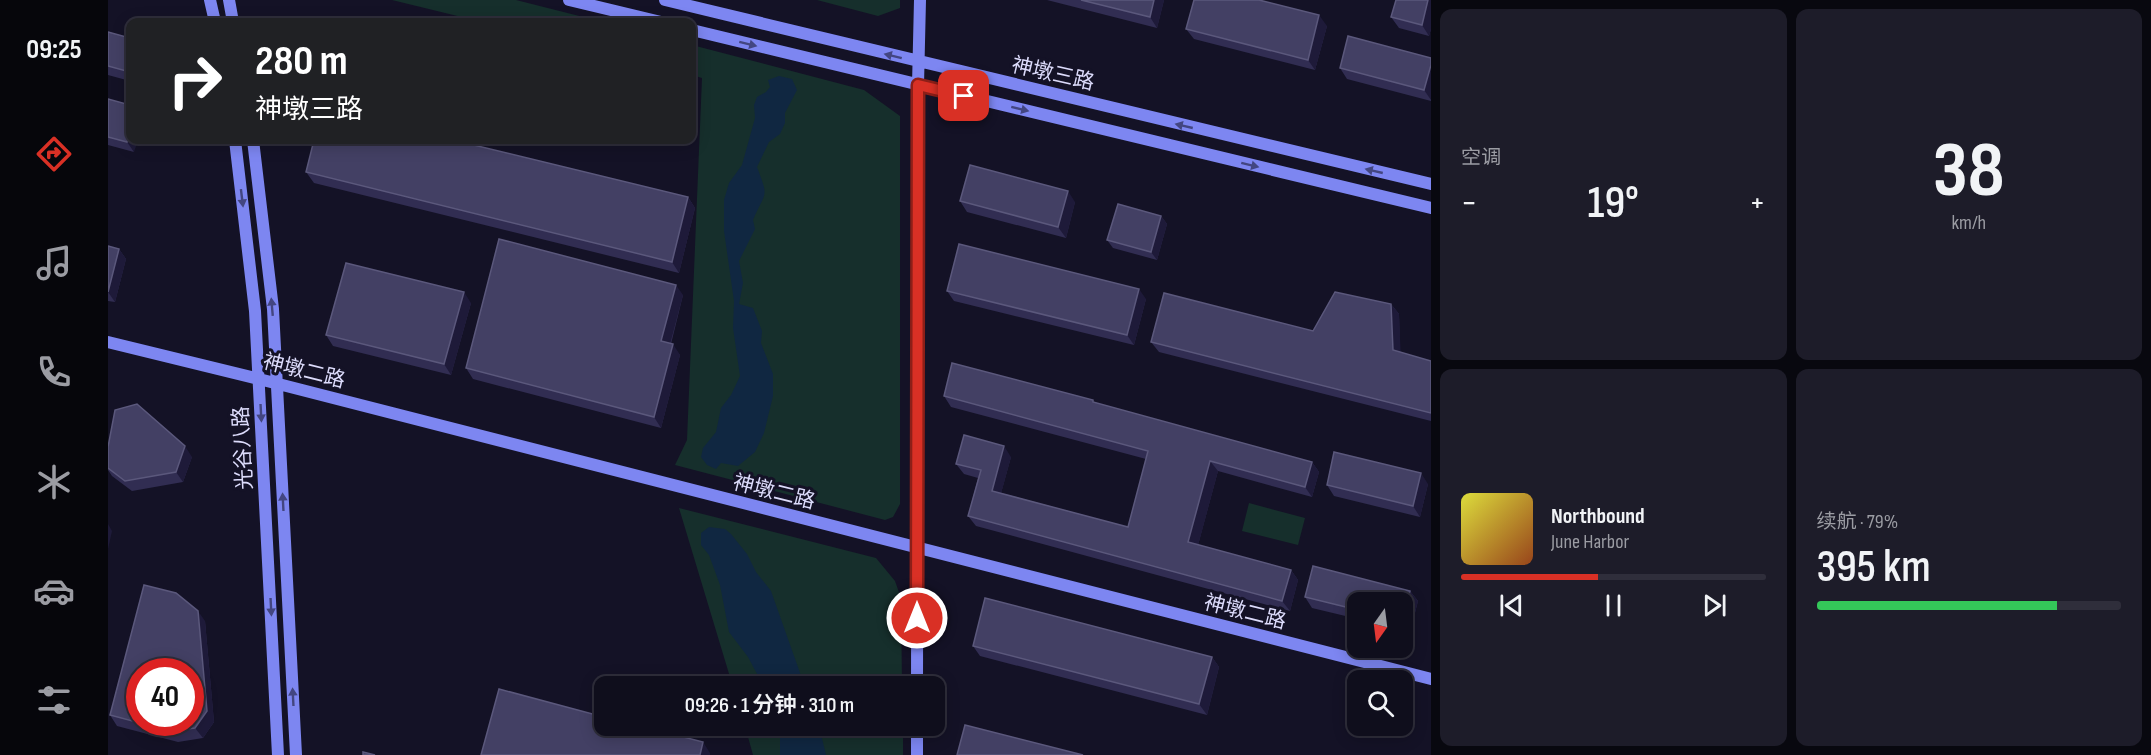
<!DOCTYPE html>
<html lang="zh">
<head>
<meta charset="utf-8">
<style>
	:root { --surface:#0f0e1c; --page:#1d1c29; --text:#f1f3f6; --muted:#9b9ca3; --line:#2f2e3b; --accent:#d93025 }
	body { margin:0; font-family:"Sofia Sans Condensed","Noto Sans SC",sans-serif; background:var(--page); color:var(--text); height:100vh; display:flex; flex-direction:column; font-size:22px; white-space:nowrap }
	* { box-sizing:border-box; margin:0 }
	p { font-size:20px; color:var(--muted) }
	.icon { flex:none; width:33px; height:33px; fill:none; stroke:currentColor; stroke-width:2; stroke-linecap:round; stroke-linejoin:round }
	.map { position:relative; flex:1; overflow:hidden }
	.side { display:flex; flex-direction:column; gap:9px; padding:9px; background:#08080f; width:720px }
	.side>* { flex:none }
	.banner { position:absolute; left:18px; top:18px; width:570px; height:126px; border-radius:12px; box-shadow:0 3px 15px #0003,0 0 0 2px var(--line); background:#202124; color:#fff; overflow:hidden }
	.needle { width:39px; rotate:194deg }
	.buttons { position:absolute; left:1239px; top:592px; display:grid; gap:12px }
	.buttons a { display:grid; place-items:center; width:66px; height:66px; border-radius:12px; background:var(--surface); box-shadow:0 3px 15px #0003,0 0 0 2px var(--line); font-size:30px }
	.speed { position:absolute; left:18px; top:658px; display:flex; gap:12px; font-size:30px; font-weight:700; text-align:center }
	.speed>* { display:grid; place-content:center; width:78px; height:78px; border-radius:50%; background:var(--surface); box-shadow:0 3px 15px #0003,0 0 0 2px var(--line); line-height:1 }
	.speed .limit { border:9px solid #d22; background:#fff; color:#111 }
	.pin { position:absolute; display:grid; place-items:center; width:51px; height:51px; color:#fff; margin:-26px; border-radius:12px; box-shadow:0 3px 9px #0006 }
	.me { position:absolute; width:66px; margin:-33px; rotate:0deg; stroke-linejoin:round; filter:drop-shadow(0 0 4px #0008) }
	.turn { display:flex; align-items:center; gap:21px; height:126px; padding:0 30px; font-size:27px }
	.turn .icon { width:78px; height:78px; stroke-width:2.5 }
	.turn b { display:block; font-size:42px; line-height:51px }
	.big { font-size:45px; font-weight:600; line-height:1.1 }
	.side .tile { flex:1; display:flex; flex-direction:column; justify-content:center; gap:9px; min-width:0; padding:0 21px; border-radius:12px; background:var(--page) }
	.side .dial { align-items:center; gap:0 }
	.dial b { font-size:78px; line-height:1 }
	.song { display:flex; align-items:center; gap:18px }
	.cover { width:72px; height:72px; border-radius:9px; background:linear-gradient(135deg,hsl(60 70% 55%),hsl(20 70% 35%)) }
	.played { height:6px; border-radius:3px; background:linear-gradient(90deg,var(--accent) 45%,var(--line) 45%) }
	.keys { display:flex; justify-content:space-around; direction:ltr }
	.heat { display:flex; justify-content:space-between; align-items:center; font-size:33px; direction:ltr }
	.charge { height:9px; border-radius:4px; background:linear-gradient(90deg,#34c759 79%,var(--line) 0) }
	.side .tiles { flex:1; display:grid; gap:9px; grid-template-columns:repeat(2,1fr) }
	.trip { position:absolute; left:486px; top:676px; width:351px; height:60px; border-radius:12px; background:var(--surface); box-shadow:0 3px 15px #0003,0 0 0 2px var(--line); font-weight:600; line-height:60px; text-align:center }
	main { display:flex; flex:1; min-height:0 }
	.tab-bar { display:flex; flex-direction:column; width:108px; justify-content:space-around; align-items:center; background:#06060b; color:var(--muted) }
	.tab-bar .icon { width:42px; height:42px }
	.tab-bar .active { color:var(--accent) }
	.tab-bar b { font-size:27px; color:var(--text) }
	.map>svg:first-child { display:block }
	.green { fill:#162f2c }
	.water { fill:#102741 }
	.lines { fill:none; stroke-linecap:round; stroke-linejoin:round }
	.secondary { stroke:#7d86f1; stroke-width:12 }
	.wall { fill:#312d52 }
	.shaded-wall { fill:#1e1a39 }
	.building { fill:#434064; stroke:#5b587c; stroke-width:1.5; fill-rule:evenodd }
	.oneway { fill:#434681 }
	.route-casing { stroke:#8d1f18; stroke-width:15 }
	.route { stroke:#d93025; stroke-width:10 }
	.labels { text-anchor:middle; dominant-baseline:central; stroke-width:6; stroke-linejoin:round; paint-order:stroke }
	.street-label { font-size:21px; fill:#dcdbfb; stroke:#141226 }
</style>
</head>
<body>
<main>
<nav class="tab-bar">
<b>09:25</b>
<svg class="icon active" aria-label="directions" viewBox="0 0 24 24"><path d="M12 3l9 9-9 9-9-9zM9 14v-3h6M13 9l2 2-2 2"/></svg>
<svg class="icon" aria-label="music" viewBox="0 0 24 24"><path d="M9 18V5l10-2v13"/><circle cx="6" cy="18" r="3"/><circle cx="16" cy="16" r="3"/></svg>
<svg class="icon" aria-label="phone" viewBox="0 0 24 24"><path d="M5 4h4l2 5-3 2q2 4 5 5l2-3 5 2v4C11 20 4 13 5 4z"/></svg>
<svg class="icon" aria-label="climate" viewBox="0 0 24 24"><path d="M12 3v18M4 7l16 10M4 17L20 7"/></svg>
<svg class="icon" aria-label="car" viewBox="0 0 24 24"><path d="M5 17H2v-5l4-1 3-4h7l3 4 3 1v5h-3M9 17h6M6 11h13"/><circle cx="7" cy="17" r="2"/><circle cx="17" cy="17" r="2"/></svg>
<svg class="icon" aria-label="filters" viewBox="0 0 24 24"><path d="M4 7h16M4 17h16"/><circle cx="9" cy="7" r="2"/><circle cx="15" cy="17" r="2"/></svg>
</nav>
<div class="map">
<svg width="1323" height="755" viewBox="0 0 1323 755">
	<rect width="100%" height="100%" fill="#141226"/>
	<path class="green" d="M284,0H408L495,22H374Z
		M709,0H792V8L770,16Z
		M584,45L756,90L792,116V504L785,517L777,520L567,465L579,440L594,78L584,75Z
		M1141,503L1197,518L1190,545L1134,531Z
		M571,508L768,558L787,581L793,598L794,687H625Z
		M637,726H795V755H645Z"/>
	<path class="water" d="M671,76L684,79L689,90L677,113V123L672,134L661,142L649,167C661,199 658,190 645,220L647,229L631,261L635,283L631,304L645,308L654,331L653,343L665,374V396L656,433L647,452L630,466L613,463L608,469L599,465L593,457L595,448L608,432L613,408L623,395L632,376L625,328L626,301L616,231V200L621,183L634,165L647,118L646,105L649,97L658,92L662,87L660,80Z
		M601,527L617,529L623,534L639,554L648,572L663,591L697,687H656L640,657L621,632L612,585L601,555L593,545V533Z
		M672,726H711L718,755H672Z"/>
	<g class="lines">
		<path class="secondary" d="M102,0L107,22
			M121,0L125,22
			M461,0L553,22
			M557,0L1323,184
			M584,30L1323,208
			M127,140L147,311L170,755
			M145,140L165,309L188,755
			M0,342L151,379L1323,679
			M809,687L810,85L812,0
			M809,726V755"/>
	</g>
	<path class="wall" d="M939,0H1056L1049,28Z
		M1323,0V29L1321,36L1291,28L1283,17Z
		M1219,26L1207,70L1086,39L1078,29Z
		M0,32L22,38V81L0,75Z
		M1323,58V101L1239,79L1232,68Z
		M0,99L26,152L0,145Z
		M198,172L580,197L587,208L571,273L206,183Z
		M852,201L967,202L958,238L859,212Z
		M1053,216L1059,224L1049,260L1005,248L999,240Z
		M0,246L11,249L18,259L7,302L0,301Z
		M839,291L1038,299L1026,345L846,301Z
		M575,295L563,344L572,355L553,428L365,379L358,368Z
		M363,303L343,375L225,346L218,335Z
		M1283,304L1291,314L1292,352L1323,361V421L1051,352L1043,342L1205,331Z
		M836,396L987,403L1204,462L1211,472L1204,497L1110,471L1090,545L1183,570L1190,580L1182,611L868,526L860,516L870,478L856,474L848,464L903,457L893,493L1020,527L1038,459L843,407Z
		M0,447L84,457L75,482L24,491L4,476L0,470Z
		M1320,484L1312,517L1226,496L1219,485Z
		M1302,591L1310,601L1302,632L1294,630V603H1250V619L1204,608L1197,597Z
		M97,621L106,722L95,738L70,742L9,726L2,715Z
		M865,646L1104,657L1111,667L1099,715L872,656Z"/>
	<path class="shaded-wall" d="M1046,0H1056L1049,28L1042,17Z
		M1320,0H1323V29L1321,36L1314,25Z
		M1211,15L1219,26L1207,70L1200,60Z
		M1323,65V100L1316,90Z
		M22,130V140H30L26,152L19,142Z
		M960,191L967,202L958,238L950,227Z
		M580,197L587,208L571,273L564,262Z
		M1053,216L1059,224L1049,260L1043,252Z
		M11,249L18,259L7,302L0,292Z
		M568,285L575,295L560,352L553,341Z
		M1031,289L1038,299L1026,345L1019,335Z
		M356,292L363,303L343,375L336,364Z
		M1283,304L1291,314L1293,361L1285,350Z
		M565,344L572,355L553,428L546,417Z
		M77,446L84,457L75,482L68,472Z
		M896,446L903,457L891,501L884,491Z
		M1102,461L1110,471L1088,553L1080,542Z
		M1204,462L1211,472L1204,497L1197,487Z
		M1313,473L1320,484L1312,517L1305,506Z
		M0,524L4,531L0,549Z
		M1183,570L1190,580L1182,611L1174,601Z
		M1302,591L1310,601L1302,632L1294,622Z
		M90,611L97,621L106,722L95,738L87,728Z
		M1104,657L1111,667L1099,715L1091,704Z
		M595,742L602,753V755H592Z"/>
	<path class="building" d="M973,0H1046L1042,17Z
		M1086,0H1151L1211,15L1200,60L1078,29Z
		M1288,0H1320L1314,25L1283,17Z
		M0,32L22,38V72L0,66Z
		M1240,36L1323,58V65L1316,90L1232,68Z
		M0,99L22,105V130L19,142L0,137Z
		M206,140H345L580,197L564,262L198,172Z
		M862,165L960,191L950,227L852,201Z
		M1010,204L1053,216L1043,252L999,240Z
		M391,239L568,285L553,341L565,344L546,417L358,368Z
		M851,244L1031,289L1019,335L839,291Z
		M0,246L11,249L0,292Z
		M238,263L356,292L336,364L218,335Z
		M1227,292L1283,304L1285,350L1323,361V413L1043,342L1056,293L1205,331Z
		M844,363L985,400V402L1204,462L1197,487L1102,461L1080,542L1183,570L1174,601L860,516L873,470L848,464L856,435L896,446L884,491L1020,527L1040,451L836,396Z
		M29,404L77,446L68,472L17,481L0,468V447L7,410Z
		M1226,452L1313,473L1305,506L1219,485Z
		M1205,566L1302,591L1294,622V603H1250V610L1197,597Z
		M36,585L68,593L90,611L99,711L87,728L62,731L2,715ZM32,672H82V723H32Z
		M877,598L1104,657L1091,704L865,646Z
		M391,689L496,717V726H533L595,742L592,755H373Z
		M857,725L975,755H849Z
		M255,752L267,755H255Z"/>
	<defs><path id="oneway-solid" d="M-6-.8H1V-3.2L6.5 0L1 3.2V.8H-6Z" transform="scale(1.5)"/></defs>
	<g class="oneway">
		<use href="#oneway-solid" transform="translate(640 44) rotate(14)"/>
		<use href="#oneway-solid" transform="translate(785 56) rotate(-166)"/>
		<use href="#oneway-solid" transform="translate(912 109) rotate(14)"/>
		<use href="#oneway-solid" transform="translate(1076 126) rotate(-167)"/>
		<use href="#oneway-solid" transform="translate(1142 165) rotate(14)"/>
		<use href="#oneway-solid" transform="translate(1266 171) rotate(-167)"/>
		<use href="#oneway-solid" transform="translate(134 198) rotate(83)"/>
		<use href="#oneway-solid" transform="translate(164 307) rotate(-95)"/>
		<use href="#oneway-solid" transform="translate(153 413) rotate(87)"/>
		<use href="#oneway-solid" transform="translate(175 502) rotate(-93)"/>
		<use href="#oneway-solid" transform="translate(163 607) rotate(87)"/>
		<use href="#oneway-solid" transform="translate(185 697) rotate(-93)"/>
	</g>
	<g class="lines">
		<g class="route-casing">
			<path id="route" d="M809,618L810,85L856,96"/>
		</g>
		<use href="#route" class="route"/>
	</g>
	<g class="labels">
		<g class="street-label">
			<text transform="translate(945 74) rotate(13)">神墩三路</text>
			<text transform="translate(196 371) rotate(14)">神墩二路</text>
			<text transform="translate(135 448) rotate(-93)">光谷八路</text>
			<text transform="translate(666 492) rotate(14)">神墩二路</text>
			<text transform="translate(1137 612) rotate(14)">神墩二路</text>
		</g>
	</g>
</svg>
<div class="buttons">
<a><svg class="needle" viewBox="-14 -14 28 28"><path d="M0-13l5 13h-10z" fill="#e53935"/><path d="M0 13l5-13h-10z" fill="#9b9ca3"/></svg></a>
<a><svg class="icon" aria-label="search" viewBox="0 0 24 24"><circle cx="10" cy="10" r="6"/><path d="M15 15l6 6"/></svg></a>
</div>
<div class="speed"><div class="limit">40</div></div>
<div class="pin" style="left:856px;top:96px;background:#d93025"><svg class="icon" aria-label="arrive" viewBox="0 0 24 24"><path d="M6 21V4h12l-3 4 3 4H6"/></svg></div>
<svg class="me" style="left:809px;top:618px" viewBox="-20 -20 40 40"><circle r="17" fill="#d93025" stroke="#fff" stroke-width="3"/><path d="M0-11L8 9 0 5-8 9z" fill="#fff"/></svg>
<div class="trip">09:26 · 1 分钟 · 310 m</div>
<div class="banner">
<div class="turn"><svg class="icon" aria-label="right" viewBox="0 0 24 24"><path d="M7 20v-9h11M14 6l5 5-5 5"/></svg><div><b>280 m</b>神墩三路</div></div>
</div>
</div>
<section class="side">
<div class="tiles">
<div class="tile"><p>空调</p>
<div class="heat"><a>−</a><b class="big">19°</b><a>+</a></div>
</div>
<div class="tile dial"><b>38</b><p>km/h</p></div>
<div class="tile">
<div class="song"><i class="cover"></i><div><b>Northbound</b><p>June Harbor</p></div></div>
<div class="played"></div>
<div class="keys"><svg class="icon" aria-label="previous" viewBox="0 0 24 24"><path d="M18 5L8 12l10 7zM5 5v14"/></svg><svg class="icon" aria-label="pause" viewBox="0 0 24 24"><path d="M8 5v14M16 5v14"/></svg><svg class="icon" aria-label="next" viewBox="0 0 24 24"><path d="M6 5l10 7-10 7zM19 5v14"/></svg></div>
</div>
<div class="tile"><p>续航 · 79%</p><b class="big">395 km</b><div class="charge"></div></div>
</div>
</section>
</main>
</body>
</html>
